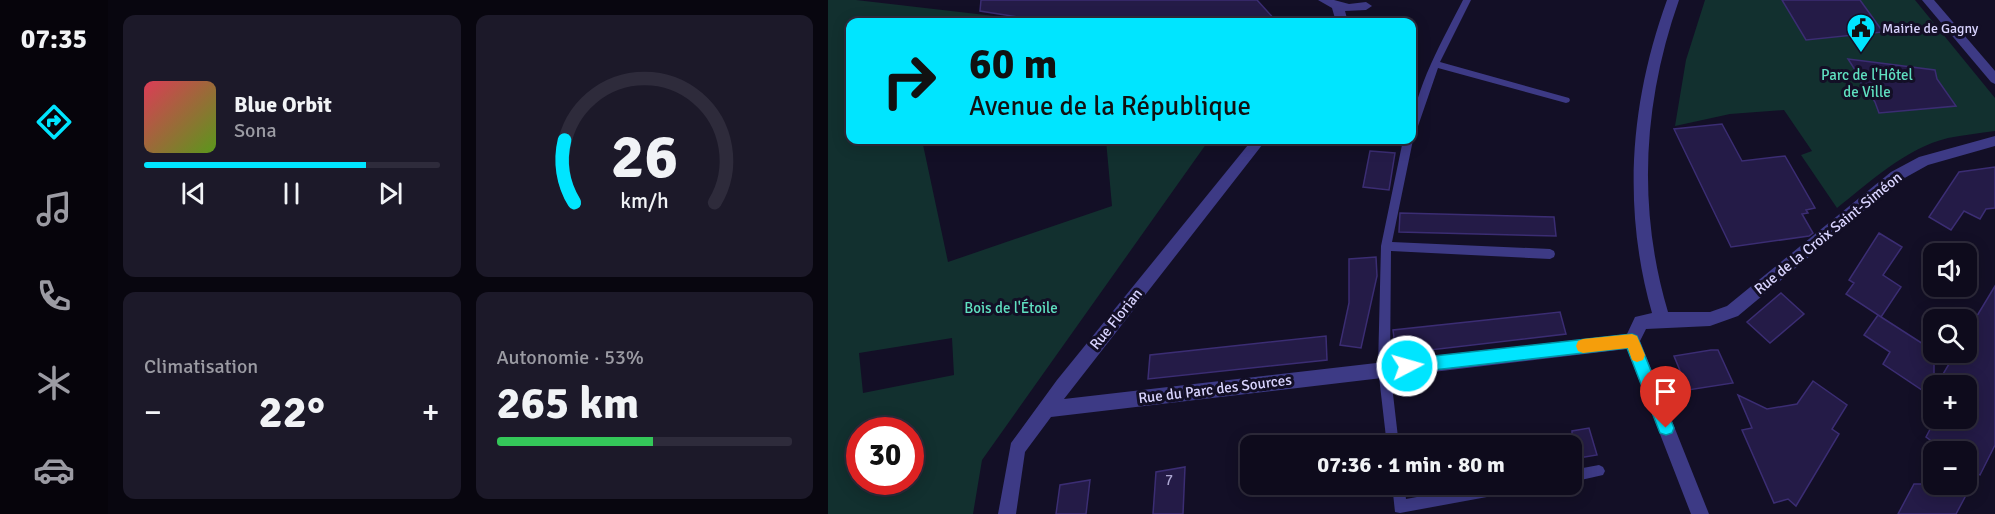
<!DOCTYPE html>
<html lang="fr">
<head>
<meta charset="utf-8">
<style>
	:root { --surface:#0e0b1c; --page:#1c1929; --text:#f1f3f6; --muted:#9b9ba3; --line:#2e2b3b; --accent:#00e5ff }
	body { margin:0; font-family:Signika,sans-serif; background:var(--page); color:var(--text); height:100vh; display:flex; flex-direction:column; font-size:22px; white-space:nowrap }
	* { box-sizing:border-box; margin:0 }
	p { font-size:20px; color:var(--muted) }
	.icon { flex:none; width:33px; height:33px; fill:none; stroke:currentColor; stroke-width:2; stroke-linecap:round; stroke-linejoin:round }
	.map { position:relative; flex:1; overflow:hidden }
	.sheet { display:flex; flex-direction:column; gap:15px; padding:15px; background:#08060f; width:720px }
	.sheet>* { flex:none }
	.banner { position:absolute; left:18px; top:18px; width:570px; height:126px; border-radius:12px; box-shadow:0 3px 15px #0003,0 0 0 2px var(--line); background:#00e5ff; color:#111; overflow:hidden }
	.fabs { position:absolute; left:1095px; top:243px; display:grid; gap:12px }
	.fabs a { display:grid; place-items:center; width:54px; height:54px; border-radius:12px; background:var(--surface); box-shadow:0 3px 15px #0003,0 0 0 2px var(--line); font-size:30px }
	.speed { position:absolute; left:18px; top:417px; display:flex; gap:12px; font-size:30px; font-weight:700; text-align:center }
	.speed>* { display:grid; place-content:center; width:78px; height:78px; border-radius:50%; background:var(--surface); box-shadow:0 3px 15px #0003,0 0 0 2px var(--line); line-height:1 }
	.speed .limit { border:9px solid #d22; background:#fff; color:#111 }
	.pin { position:absolute; display:grid; place-items:center; width:51px; height:51px; color:#fff; margin:-62px -26px; border-radius:50% 50% 50% 0; rotate:-45deg; box-shadow:0 0 6px #0007 }
	.pin .icon { rotate:45deg }
	.me { position:absolute; width:66px; margin:-33px; rotate:84deg; stroke-linejoin:round; filter:drop-shadow(0 0 4px #0008) }
	.turn { display:flex; align-items:center; gap:21px; height:126px; padding:0 24px; font-size:27px }
	.turn .icon { width:78px; height:78px; stroke-width:2.5 }
	.turn b { display:block; font-size:42px; line-height:51px }
	.big { font-size:45px; font-weight:800; line-height:1.1 }
	.sheet .widget { flex:1; display:flex; flex-direction:column; justify-content:center; gap:9px; min-width:0; padding:0 21px; border-radius:12px; background:var(--page) }
	.sheet .dial { align-items:center; gap:0 }
	.dial svg { height:156px; overflow:visible; fill:none; stroke:var(--line); stroke-width:7; stroke-linecap:round; text-anchor:middle }
	.dial text { fill:var(--text); stroke:none }
	.song { display:flex; align-items:center; gap:18px }
	.cover { width:72px; height:72px; border-radius:9px; background:linear-gradient(135deg,hsl(350 70% 55%),hsl(90 70% 35%)) }
	.played { height:6px; border-radius:3px; background:linear-gradient(90deg,var(--accent) 75%,var(--line) 75%) }
	.keys { display:flex; justify-content:space-around; direction:ltr }
	.heat { display:flex; justify-content:space-between; align-items:center; font-size:33px; direction:ltr }
	.charge { height:9px; border-radius:4px; background:linear-gradient(90deg,#34c759 53%,var(--line) 0) }
	.sheet .tiles { flex:1; display:grid; gap:15px; grid-template-columns:repeat(2,1fr) }
	.trip { position:absolute; left:412px; top:435px; width:342px; height:60px; border-radius:12px; background:var(--surface); box-shadow:0 3px 15px #0003,0 0 0 2px var(--line); font-weight:800; line-height:60px; text-align:center }
	main { display:flex; flex:1; min-height:0 }
	.tabs { display:flex; flex-direction:column; width:108px; justify-content:space-around; align-items:center; background:#06040b; color:var(--muted) }
	.tabs .icon { width:42px; height:42px }
	.tabs .current { color:var(--accent) }
	.tabs b { font-size:27px; color:var(--text) }
	.map>svg:first-child { display:block }
	.green { fill:#12302f; fill-rule:evenodd }
	.building { fill:#241b47; stroke:#3b2d73; stroke-width:1.5 }
	.lines { fill:none; stroke-linecap:round; stroke-linejoin:round }
	.service { fill:#3d3a85; fill-rule:evenodd }
	.pedestrian { fill:#3d3a85; fill-rule:evenodd }
	.minor { fill:#3d3a85; fill-rule:evenodd }
	.route { fill:#00e5ff; stroke:#0095a6; stroke-width:1.5 }
	.slow { fill:#f59e0b }
	.labels { text-anchor:middle; dominant-baseline:central; stroke-width:6; stroke-linejoin:round; paint-order:stroke }
	.far-poi-label { font-size:14px; fill:#d9d4ff; stroke:#130f26; text-anchor:start }
	.park-label { font-size:15px; fill:#5fe0c0; stroke:#130f26 }
	.street-label { font-size:15px; fill:#d9d4ff; stroke:#130f26 }
	.near-number-label { font-size:15px; fill:#aca6d1 }
</style>
</head>
<body>
<main>
<nav class="tabs">
<b>07:35</b>
<svg class="icon current" aria-label="directions" viewBox="0 0 24 24"><path d="M12 3l9 9-9 9-9-9zM9 14v-3h6M13 9l2 2-2 2"/></svg>
<svg class="icon" aria-label="music" viewBox="0 0 24 24"><path d="M9 18V5l10-2v13"/><circle cx="6" cy="18" r="3"/><circle cx="16" cy="16" r="3"/></svg>
<svg class="icon" aria-label="phone" viewBox="0 0 24 24"><path d="M5 4h4l2 5-3 2q2 4 5 5l2-3 5 2v4C11 20 4 13 5 4z"/></svg>
<svg class="icon" aria-label="climate" viewBox="0 0 24 24"><path d="M12 3v18M4 7l16 10M4 17L20 7"/></svg>
<svg class="icon" aria-label="car" viewBox="0 0 24 24"><path d="M5 17H2v-5l4-1 3-4h7l3 4 3 1v5h-3M9 17h6M6 11h13"/><circle cx="7" cy="17" r="2"/><circle cx="17" cy="17" r="2"/></svg>
</nav>
<section class="sheet">
<div class="tiles">
<div class="widget">
<div class="song"><i class="cover"></i><div><b>Blue Orbit</b><p>Sona</p></div></div>
<div class="played"></div>
<div class="keys"><svg class="icon" aria-label="previous" viewBox="0 0 24 24"><path d="M18 5L8 12l10 7zM5 5v14"/></svg><svg class="icon" aria-label="pause" viewBox="0 0 24 24"><path d="M8 5v14M16 5v14"/></svg><svg class="icon" aria-label="next" viewBox="0 0 24 24"><path d="M6 5l10 7-10 7zM19 5v14"/></svg></div>
</div>
<div class="widget dial"><svg viewBox="0 0 100 80">
<path d="M14 69A42 42 0 1 1 86 69"/>
<path d="M14 69A42 42 0 0 1 9 37" stroke="#00e5ff"/>
<text x="50" y="56" font-size="32" font-weight="700">26</text>
<text x="50" y="72" font-size="11">km/h</text>
</svg></div>
<div class="widget"><p>Climatisation</p>
<div class="heat"><a>−</a><b class="big">22°</b><a>+</a></div>
</div>
<div class="widget"><p>Autonomie · 53%</p><b class="big">265 km</b><div class="charge"></div></div>
</div>
</section>
<div class="map">
<svg width="1167" height="514" viewBox="0 0 1167 514">
	<rect width="100%" height="100%" fill="#130f26"/>
	<path class="green" d="M0,0H28L218,22H22V140H94L120,262L284,206L278,140H381L154,460L145,514H0ZM124,338L126,375L35,393L31,353ZM32,430H82V482H32Z
		M877,0H1087L1167,98V131C1152,133 1135,135 1120,138C1078,148 1042,182 1009,208L973,155L984,151L956,110L902,114L847,126L858,60Z"/>
	<path class="building" d="M153,0H429L449,22H200L202,19L152,11Z
		M954,0H1032L1055,32L978,40Z
		M1020,59L1107,70L1109,79L1128,106L1051,113L1047,102L1038,87L1027,78L1031,76Z
		M894,124L914,161L957,156L987,208L978,210L980,213L974,214L985,233L981,236L903,247L846,129Z
		M542,151L567,153L561,190L535,187Z
		M1167,167V208L1158,209L1152,219L1136,211L1123,230L1101,217L1131,172Z
		M572,213L726,217L728,236L571,232Z
		M1051,233L1074,247L1055,275L1073,287L1053,317L1018,294L1026,283L1021,280Z
		M548,257L549,276L533,348L512,345L521,303V259Z
		M1167,286V445L1152,475L1138,465V452H1119L1098,437L1108,418H1138V386H1108L1128,352H1138V334Z
		M953,293L976,314L942,343L919,322Z
		M732,312L738,334L568,354L565,330Z
		M1050,315L1106,351V398L1055,364L1062,352L1036,335Z
		M498,336L499,360L320,379L322,355Z
		M883,350H890L905,383L860,390L846,356Z
		M985,381L1019,405L1004,429L1011,434L968,506L960,499L946,503L914,430L924,428L910,395L939,409L969,404Z
		M761,428L769,455L744,459V431Z
		M357,467L355,514H325L328,472Z
		M262,480L258,514H228L232,485Z
		M1086,484H1144L1128,514H1070Z"/>
	<g class="lines">
		<path class="service" d="M635,0H643L612,62L741,98L742,100L741,102L738,103L610,68L589,129L587,132H584C584,92 617,36 635,0Z
			M584,138L585,140L564,242L722,249L726,251L727,254L726,257L722,259L563,251L562,368L571,446H559L550,368L553,246L575,140H584Z
			M771,465L775,467L777,471L775,475L744,482V470Z
			M564,484H576L578,499L660,484H703L701,488L697,490L572,513L567,512Z"/>
		<path class="pedestrian" d="M1094,0H1106L1167,71V84L1163,82Z"/>
		<path class="minor" d="M490,0H506L521,4L538,2L544,6L538,10L517,11L520,22H508L504,8Z
			M839,0H851C815,102 809,208 840,312H882L899,306L1063,172L1091,157L1167,136V146L1100,165L1073,180L910,316L882,326L818,329L812,341L881,514H863L799,349L223,417L197,452L188,514H170L183,443L229,380L424,140H438L236,399L799,334L807,317L824,313C794,208 802,102 839,0Z"/>
	</g>
	<path class="route" d="M804,334L809,336L846,428L844,433L838,435L832,433L799,348L579,373L573,371L571,366L573,361L579,359Z"/>
	<path class="slow" d="M804,334L809,336L817,355L815,360L809,362L804,360L800,348L755,353L750,351L748,346L750,341L755,339Z"/>
	<defs>
		<g id="civic-pin" transform="scale(1.5)"><path d="M0 17L-7.5 6A9.5 9.5 0 1 1 7.5 6Z" fill="#00e5ff" stroke="#130f26"/><path d="M-.6-6.5H3V-4.5H.6V-3L4-1V1h2V6H-6V1h2V-1L-.6-3ZM-1.2 2.5V6h2.4V2.5Z" fill="#111"/></g>
	</defs>
	<g fill-rule="evenodd">
		<use href="#civic-pin" x="1033" y="28"/>
	</g>
	<g class="labels">
		<g class="far-poi-label">
			<text x="1054" y="28">Mairie de Gagny</text>
		</g>
		<g class="park-label">
			<text x="1039" y="75">Parc de l'Hôtel<tspan x="1039" dy="17">de Ville</tspan></text>
			<text x="183" y="308">Bois de l'Étoile</text>
		</g>
		<g class="street-label">
			<text transform="translate(1000 233) rotate(-39)">Rue de la Croix Saint-Siméon</text>
			<text transform="translate(288 319) rotate(-51)">Rue Florian</text>
			<text transform="translate(387 389) rotate(-7)">Rue du Parc des Sources</text>
		</g>
		<g class="near-number-label">
			<text x="341" y="480">7</text>
		</g>
	</g>
</svg>
<div class="fabs">
<a><svg class="icon" aria-label="sound" viewBox="0 0 24 24"><path d="M4 9h4l5-4v14l-5-4H4zM17 9q2 3 0 6"/></svg></a>
<a><svg class="icon" aria-label="search" viewBox="0 0 24 24"><circle cx="10" cy="10" r="6"/><path d="M15 15l6 6"/></svg></a>
<a>+</a>
<a>−</a>
</div>
<div class="speed"><div class="limit">30</div></div>
<div class="pin" style="left:838px;top:428px;background:#d93025"><svg class="icon" aria-label="arrive" viewBox="0 0 24 24"><path d="M6 21V4h12l-3 4 3 4H6"/></svg></div>
<svg class="me" style="left:579px;top:366px" viewBox="-20 -20 40 40"><circle r="17" fill="#00e5ff" stroke="#fff" stroke-width="3"/><path d="M0-11L8 9 0 5-8 9z" fill="#fff"/></svg>
<div class="trip">07:36 · 1 min · 80 m</div>
<div class="banner">
<div class="turn"><svg class="icon" aria-label="right" viewBox="0 0 24 24"><path d="M7 20v-9h11M14 6l5 5-5 5"/></svg><div><b>60 m</b>Avenue de la République</div></div>
</div>
</div>
</main>
</body>
</html>
